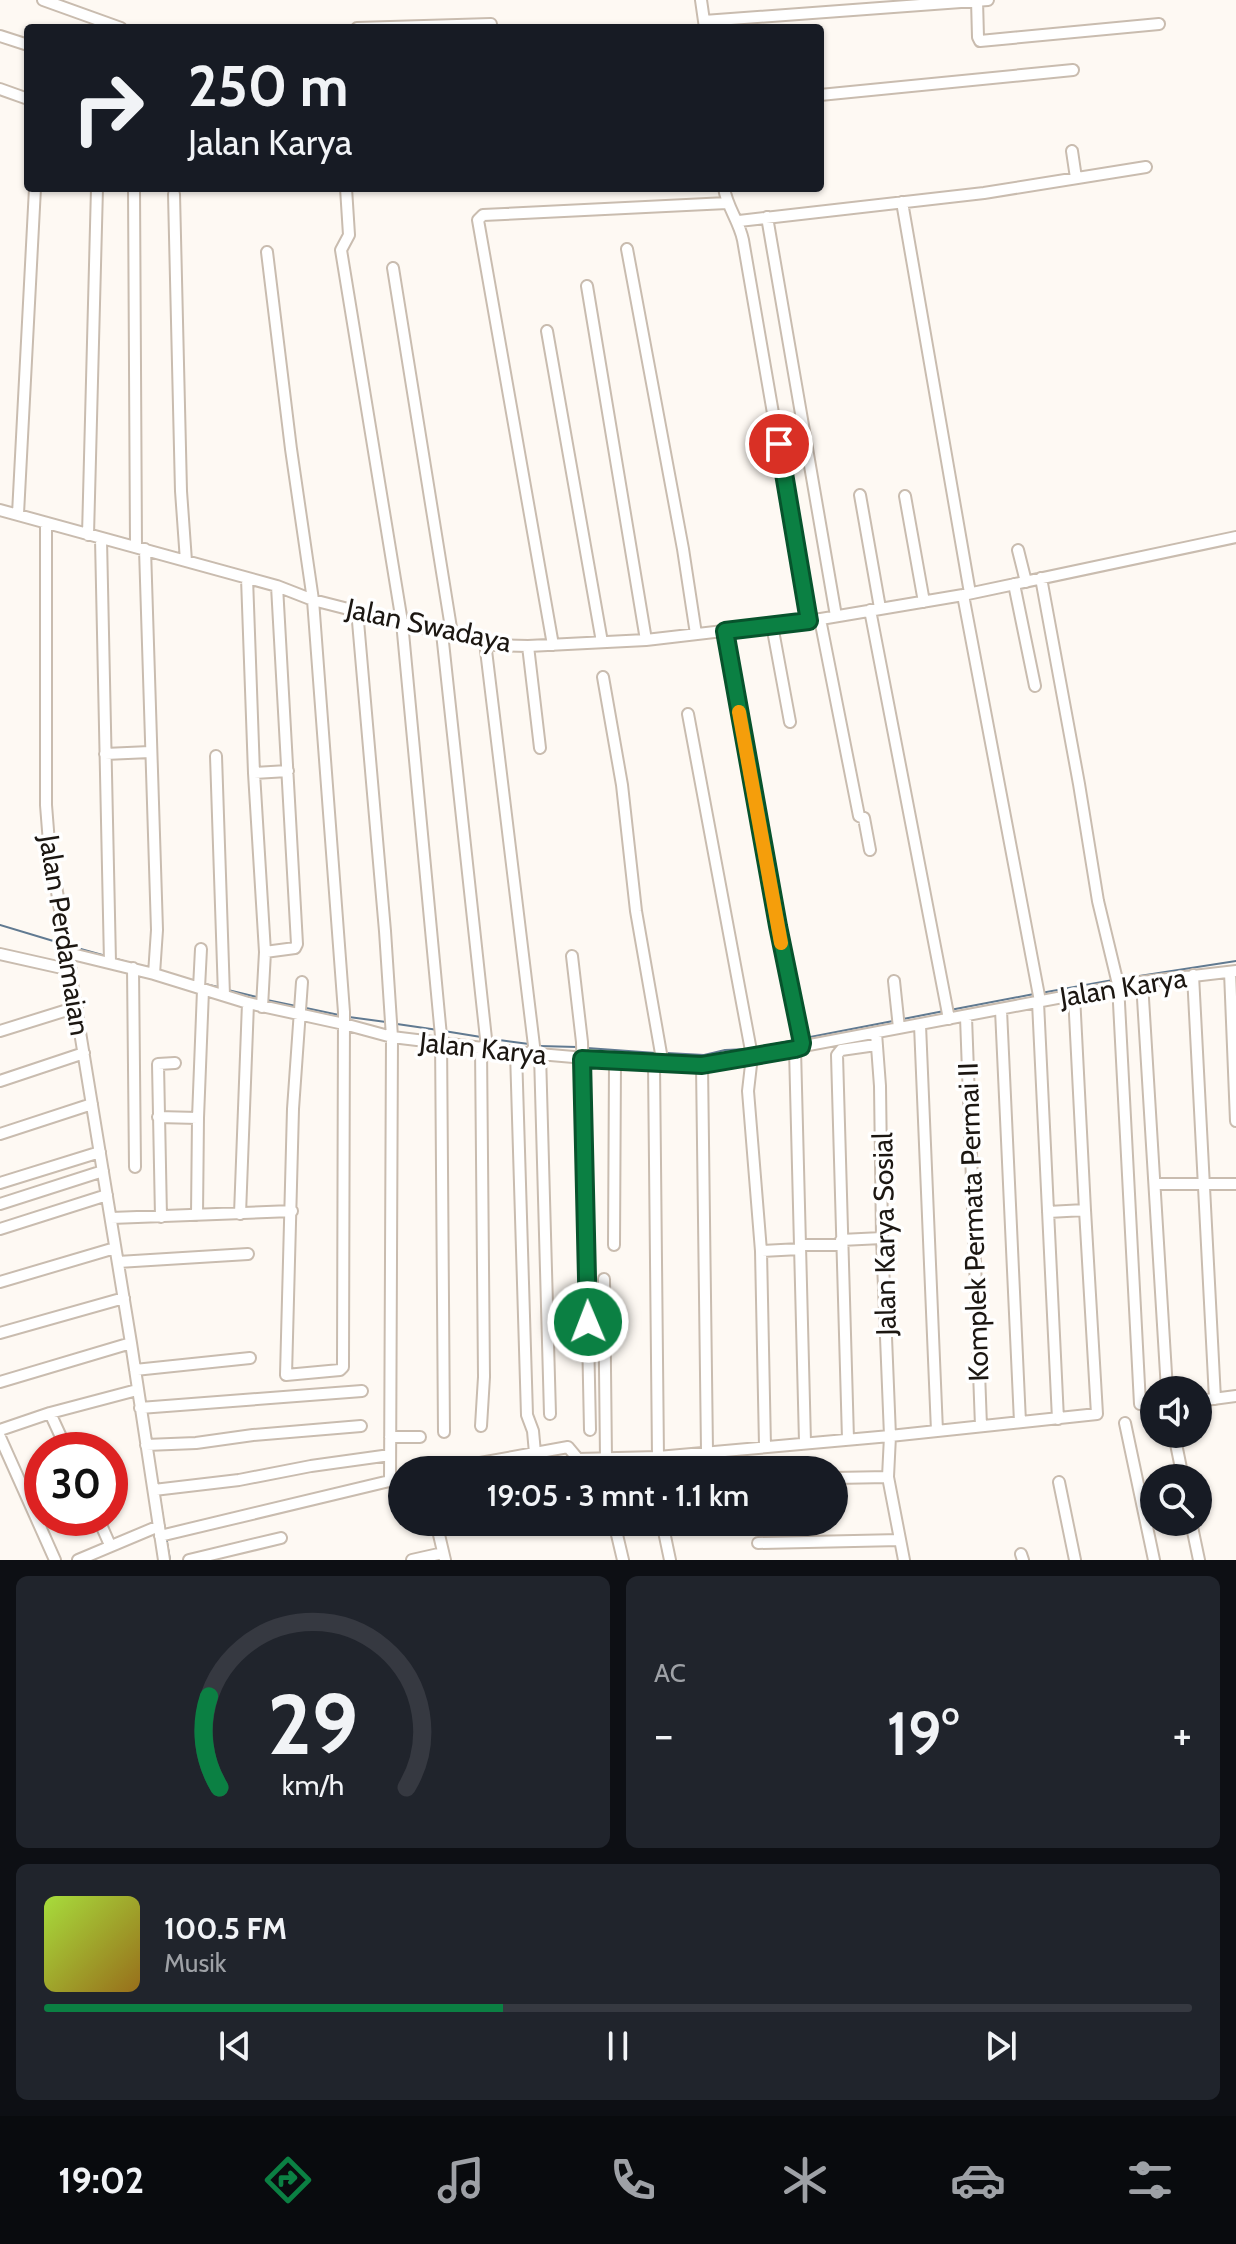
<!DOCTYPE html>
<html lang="id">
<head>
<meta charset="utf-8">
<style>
	:root { --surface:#171b24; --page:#20242c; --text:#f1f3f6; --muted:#9ea1a6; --line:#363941; --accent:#0b8043 }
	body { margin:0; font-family:Cabin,sans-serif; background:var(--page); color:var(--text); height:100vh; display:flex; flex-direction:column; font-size:30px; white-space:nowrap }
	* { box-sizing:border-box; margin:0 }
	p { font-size:26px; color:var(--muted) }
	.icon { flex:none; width:44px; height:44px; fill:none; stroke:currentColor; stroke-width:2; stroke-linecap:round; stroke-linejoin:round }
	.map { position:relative; height:1560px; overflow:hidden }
	.side { display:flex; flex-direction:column; gap:16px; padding:16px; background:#0d0f14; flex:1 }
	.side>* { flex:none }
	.guide { position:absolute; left:24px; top:24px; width:800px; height:168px; border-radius:8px; box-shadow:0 2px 6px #0004; background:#171b24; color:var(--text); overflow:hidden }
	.tools { position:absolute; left:1140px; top:1376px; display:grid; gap:16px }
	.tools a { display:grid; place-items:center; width:72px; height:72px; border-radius:50%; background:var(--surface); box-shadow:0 2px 6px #0004; font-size:40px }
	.speed { position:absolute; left:24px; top:1432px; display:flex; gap:16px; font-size:40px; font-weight:700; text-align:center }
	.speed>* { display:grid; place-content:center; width:104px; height:104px; border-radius:50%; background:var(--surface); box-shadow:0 2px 6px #0004; line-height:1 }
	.speed .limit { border:12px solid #d22; background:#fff; color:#111 }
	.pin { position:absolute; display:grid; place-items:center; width:68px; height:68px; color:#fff; margin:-34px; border:4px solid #fff; border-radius:50%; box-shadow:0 2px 8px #0007 }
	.me { position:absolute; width:88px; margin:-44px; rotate:359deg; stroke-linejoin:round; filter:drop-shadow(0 0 6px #0008) }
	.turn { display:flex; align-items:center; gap:28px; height:168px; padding:0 32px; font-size:36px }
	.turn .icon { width:104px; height:104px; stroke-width:2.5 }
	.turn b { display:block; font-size:56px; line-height:68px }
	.big { font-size:60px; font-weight:600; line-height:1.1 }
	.side .widget { flex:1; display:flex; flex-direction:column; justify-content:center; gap:12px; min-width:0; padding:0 28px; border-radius:12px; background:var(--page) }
	.side .dial { align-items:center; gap:0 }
	.dial svg { height:208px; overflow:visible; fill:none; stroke:var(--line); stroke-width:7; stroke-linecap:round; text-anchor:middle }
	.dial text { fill:var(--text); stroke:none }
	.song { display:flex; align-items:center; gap:24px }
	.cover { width:96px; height:96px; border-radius:12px; background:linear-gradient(135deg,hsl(80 70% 55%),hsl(40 70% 35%)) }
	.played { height:8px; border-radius:4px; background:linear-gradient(90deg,var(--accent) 40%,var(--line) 40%) }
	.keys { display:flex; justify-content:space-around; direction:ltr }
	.heat { display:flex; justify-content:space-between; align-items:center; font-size:44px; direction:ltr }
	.side .tiles { flex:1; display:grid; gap:16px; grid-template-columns:1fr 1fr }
	.widget:last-child { grid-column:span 2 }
	.trip { position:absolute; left:388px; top:1456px; width:460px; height:80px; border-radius:40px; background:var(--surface); box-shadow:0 2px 6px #0004; font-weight:600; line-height:80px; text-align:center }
	.dock { display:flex; height:128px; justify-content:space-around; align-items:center; background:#090b0e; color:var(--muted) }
	.dock .icon { width:56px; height:56px }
	.dock .current { color:var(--accent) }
	.dock b { font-size:36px; color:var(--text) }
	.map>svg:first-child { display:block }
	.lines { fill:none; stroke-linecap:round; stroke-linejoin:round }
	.stream { stroke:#617a91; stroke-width:2 }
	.minor-casing { stroke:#c9bcaf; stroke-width:14 }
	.minor { stroke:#fff; stroke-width:10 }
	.route-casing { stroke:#07532c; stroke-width:20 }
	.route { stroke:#0b8043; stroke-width:14 }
	.slow { stroke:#f59e0b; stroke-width:14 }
	.labels { text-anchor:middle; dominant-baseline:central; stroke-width:7; stroke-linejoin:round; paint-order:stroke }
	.street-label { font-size:28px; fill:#1c1712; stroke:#fff }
</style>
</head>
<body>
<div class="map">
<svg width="1236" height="1560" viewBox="0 0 1236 1560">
	<rect width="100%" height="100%" fill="#fef9f3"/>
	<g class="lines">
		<path class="stream" d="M0,925L60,943
			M70,946L106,956
			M113,958L141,966
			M170,974L195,981
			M1120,979L1236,961
			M205,984L218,987
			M228,990L257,997
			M1041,993L1113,980
			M267,1000L296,1006
			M306,1008L339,1015
			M950,1010L1034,994
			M349,1017L386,1022
			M903,1019L944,1011
			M397,1024L438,1030
			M444,1031L481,1037
			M805,1038L893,1021
			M492,1039L529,1044
			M539,1046L577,1047
			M587,1048L656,1053
			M754,1048L795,1040
			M667,1053L704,1055L725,1050L748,1049
			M160,1498L165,1531
			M166,1537L170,1560"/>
		<g class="minor-casing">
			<path id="minor" d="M43,0L121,28
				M701,0L705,28
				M977,0L978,37L980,41L1159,24
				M704,21L988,0
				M357,28L491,24
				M0,36L28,45
				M0,89L28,99
				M820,95L1073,70
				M1072,151L1076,178
				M134,188L136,547
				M346,188L349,235L341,250L402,622L441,1036L444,1432
				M724,188C727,207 739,221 743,240L809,621
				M174,194L181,491L186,561
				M902,202L970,593
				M767,217L836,616
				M739,221L984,193L1146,167
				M627,249L683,549L696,634
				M267,252L291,449L313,600L344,1012L343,1367L340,1370L286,1375L293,1109L302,982
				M393,268L452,634
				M587,286L646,640
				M547,331L602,642
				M860,495L880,608
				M905,496L924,602
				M0,510L277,586L313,600L442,633L495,645L528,646L646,640L809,621L963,595L1236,537
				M18,514L35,188
				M46,524V805L49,843L131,1343L164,1560
				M88,535L97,188
				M101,539L110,962
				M145,549L157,930L154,974
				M1018,550L1026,582
				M247,578L254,773L265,952L262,1007
				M1041,578L1079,784L1098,901L1118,984L1140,1404
				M1014,584L1035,686
				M963,595L1040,1001
				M357,610L385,931L392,1037L390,1481
				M870,610L949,1019
				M820,619L859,816L864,818L870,850
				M772,625L790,722
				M725,631L801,1047
				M442,633L487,1048
				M485,642L535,1054
				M553,645L478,220L483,215L727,203
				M528,646L540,748
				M603,677L622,785L636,911L663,1065
				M688,714L752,1056L748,1091L761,1251L765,1446
				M105,754L150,752
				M216,756L224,995
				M254,773L288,771
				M265,952L295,948L297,944L277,586
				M68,953L154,974L248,1003L344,1024L392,1037L516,1052L654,1064L702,1065L725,1061L1142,982L1236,971
				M0,954L71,970
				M572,956L582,1042L590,1430
				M133,968L135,1167
				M1230,972L1236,1121
				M1193,975L1215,1399
				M894,981L899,1028
				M1142,982L1167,1390
				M199,988L201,949
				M1074,995L1085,1210
				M1038,1002L1058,1419
				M1001,1010L1020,1422
				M966,1017L981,1426
				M920,1025L937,1431
				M0,1031L77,1007
				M795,1049L805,1442
				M516,1052L527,1415L533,1431L535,1453
				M540,1054L550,1414
				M654,1064L658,1457
				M702,1065L707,1451
				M0,1081L84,1053
				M158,1117L198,1118
				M0,1134L92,1104
				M0,1183L100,1152
				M1155,1184H1236
				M0,1204L103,1171
				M240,1214L248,1003
				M197,1215L198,1118L203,990
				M161,1217L158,1064L175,1063
				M111,1218L292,1211
				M0,1229L107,1195
				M841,1240L882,1238
				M614,1245L615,1061
				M801,1245H841
				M761,1251L800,1249
				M118,1262L248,1254
				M604,1279L606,1459
				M0,1282L115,1248
				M0,1333L124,1298
				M135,1370L250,1358
				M0,1382L131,1343
				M1198,1401L1236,1396
				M140,1408L362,1391
				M50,1413L67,1450
				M1125,1423L1154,1560
				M481,1426L484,1377L481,1047
				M0,1430L50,1413L137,1390
				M1174,1434L1183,1478
				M0,1437L55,1560
				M390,1437H420
				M848,1439L837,1055L841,1050L876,1045
				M146,1445L196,1443L253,1435L361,1426
				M441,1470L568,1447L578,1459L658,1457L890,1436L882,1238L880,1086L876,1033
				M834,1478L888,1477
				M1059,1482L1075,1560
				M154,1490L239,1480L311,1466L390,1455
				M98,1518L110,1545
				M436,1522L445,1560
				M614,1522L623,1560
				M662,1522L670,1560
				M1191,1522L1199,1560
				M160,1536L402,1478
				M758,1543L900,1540
				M1021,1554L1023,1560
				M78,1560L159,1526
				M189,1560L281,1538
				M412,1560L443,1553
				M904,1560L888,1477L890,1436L1097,1414L1085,1210L1048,1212"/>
		</g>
		<use href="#minor" class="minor"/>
	</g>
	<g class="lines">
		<g class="route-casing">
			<path id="route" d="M588,1322L582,1059L702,1065L795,1049L801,1047L802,1043L778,926L725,631L809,621L779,444"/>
		</g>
		<use href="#route" class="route"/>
		<path class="slow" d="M739,712L781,943"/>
	</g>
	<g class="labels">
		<g class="street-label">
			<text transform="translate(429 625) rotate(12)">Jalan Swadaya</text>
			<text transform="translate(65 935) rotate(81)">Jalan Perdamaian</text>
			<text transform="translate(1123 987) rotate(-9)">Jalan Karya</text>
			<text transform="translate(483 1048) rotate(6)">Jalan Karya</text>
			<text transform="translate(973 1222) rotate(-92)">Komplek Permata Permai II</text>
			<text transform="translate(884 1234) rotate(-91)">Jalan Karya Sosial</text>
		</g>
	</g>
</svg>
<div class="tools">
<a><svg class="icon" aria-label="sound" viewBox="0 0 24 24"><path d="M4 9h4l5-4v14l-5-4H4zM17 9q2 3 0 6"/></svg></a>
<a><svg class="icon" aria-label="search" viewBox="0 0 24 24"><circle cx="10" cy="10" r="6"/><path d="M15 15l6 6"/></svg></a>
</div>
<div class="speed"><div class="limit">30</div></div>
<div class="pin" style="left:779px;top:444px;background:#d93025"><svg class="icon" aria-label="arrive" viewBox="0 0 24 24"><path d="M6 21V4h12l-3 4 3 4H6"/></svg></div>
<svg class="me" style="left:588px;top:1322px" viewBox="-20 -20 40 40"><circle r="17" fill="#0b8043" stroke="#fff" stroke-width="3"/><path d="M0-11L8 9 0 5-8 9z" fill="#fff"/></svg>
<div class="trip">19:05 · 3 mnt · 1.1 km</div>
<div class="guide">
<div class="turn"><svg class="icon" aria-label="right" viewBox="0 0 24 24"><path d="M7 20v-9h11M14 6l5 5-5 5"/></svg><div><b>250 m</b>Jalan Karya</div></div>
</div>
</div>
<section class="side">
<div class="tiles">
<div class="widget dial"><svg viewBox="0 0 100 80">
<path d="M14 69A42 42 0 1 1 86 69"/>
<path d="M14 69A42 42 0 0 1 10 34" stroke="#0b8043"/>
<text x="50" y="56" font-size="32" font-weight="700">29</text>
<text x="50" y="72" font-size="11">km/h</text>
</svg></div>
<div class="widget"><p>AC</p>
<div class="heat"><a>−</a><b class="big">19°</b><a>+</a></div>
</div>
<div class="widget">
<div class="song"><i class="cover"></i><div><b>100.5 FM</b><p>Musik</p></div></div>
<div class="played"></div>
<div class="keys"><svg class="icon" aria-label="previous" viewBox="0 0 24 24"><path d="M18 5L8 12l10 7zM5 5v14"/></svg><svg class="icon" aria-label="pause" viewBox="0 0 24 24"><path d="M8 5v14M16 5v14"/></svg><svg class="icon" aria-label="next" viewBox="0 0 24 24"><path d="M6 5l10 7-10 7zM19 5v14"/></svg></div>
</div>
</div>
</section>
<nav class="dock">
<b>19:02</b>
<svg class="icon current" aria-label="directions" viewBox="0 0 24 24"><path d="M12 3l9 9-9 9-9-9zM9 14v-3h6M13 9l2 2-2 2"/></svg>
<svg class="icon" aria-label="music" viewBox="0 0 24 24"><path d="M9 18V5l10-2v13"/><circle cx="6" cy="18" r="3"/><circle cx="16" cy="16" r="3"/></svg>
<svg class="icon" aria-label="phone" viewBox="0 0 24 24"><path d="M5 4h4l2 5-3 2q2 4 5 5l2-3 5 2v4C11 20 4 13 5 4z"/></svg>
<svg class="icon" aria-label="climate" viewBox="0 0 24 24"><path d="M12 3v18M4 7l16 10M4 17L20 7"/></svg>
<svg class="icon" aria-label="car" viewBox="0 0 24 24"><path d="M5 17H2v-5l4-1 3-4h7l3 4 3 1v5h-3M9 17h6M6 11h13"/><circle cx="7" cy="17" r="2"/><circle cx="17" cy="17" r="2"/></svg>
<svg class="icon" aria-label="filters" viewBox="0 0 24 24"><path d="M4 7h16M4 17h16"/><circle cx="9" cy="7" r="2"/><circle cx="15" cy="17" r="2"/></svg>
</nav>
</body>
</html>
